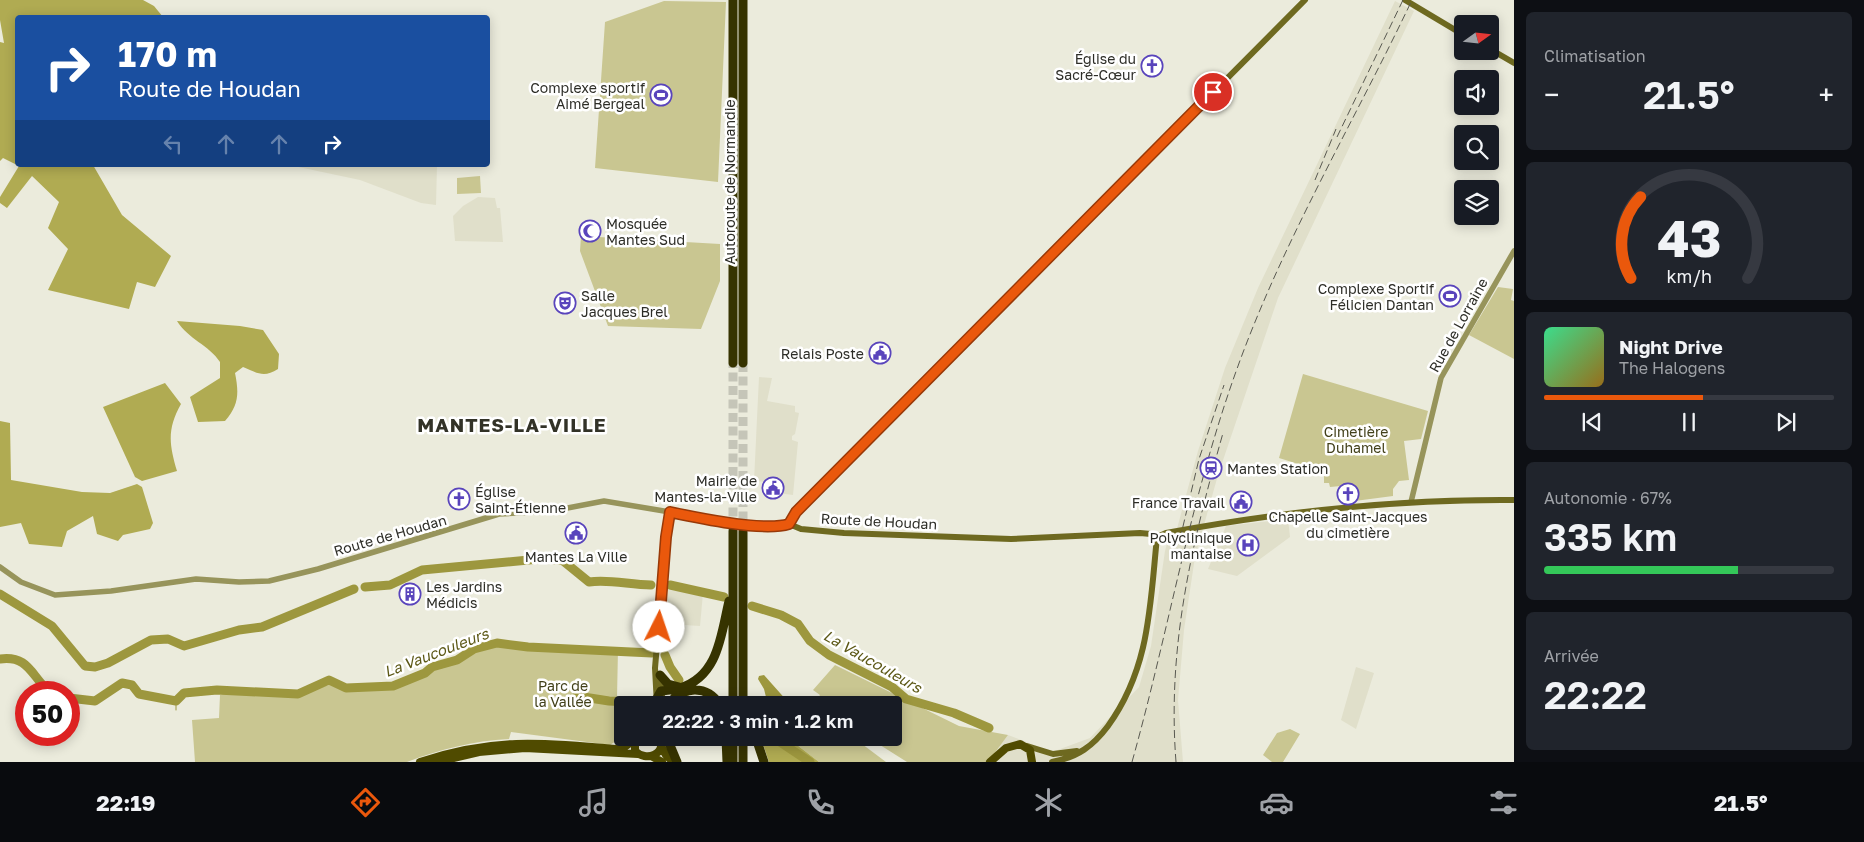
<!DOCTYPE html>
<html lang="fr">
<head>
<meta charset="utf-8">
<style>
	:root { --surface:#171b24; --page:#20242c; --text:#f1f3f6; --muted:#9ea1a6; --line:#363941; --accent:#ea580c }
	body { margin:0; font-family:"Golos Text",sans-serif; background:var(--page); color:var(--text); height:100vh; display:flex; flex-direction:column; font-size:19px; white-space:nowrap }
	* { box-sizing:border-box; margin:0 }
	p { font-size:16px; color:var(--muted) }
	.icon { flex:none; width:28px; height:28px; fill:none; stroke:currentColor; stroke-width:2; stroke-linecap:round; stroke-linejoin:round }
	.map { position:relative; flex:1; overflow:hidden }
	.side { display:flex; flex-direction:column; gap:12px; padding:12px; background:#0d0f14; width:350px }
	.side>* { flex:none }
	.banner { position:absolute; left:15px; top:15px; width:475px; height:152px; border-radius:5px; box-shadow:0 2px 12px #0003; background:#1a4fa0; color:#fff; overflow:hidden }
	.needle { width:32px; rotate:75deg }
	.buttons { position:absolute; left:1454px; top:15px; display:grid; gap:10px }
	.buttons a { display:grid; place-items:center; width:45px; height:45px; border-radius:5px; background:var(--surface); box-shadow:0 2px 12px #0003; font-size:25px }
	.speed { position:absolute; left:15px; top:681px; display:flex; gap:10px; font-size:25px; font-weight:700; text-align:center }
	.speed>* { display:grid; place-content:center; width:65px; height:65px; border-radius:50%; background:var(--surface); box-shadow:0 2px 12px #0003; line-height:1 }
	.speed .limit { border:8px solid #d22; background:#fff; color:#111 }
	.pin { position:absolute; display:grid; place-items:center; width:42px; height:42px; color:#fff; margin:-21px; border:2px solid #fff; border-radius:50%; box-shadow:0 1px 5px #0007 }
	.me { position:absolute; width:55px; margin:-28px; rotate:4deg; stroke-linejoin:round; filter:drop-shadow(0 0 4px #0008) }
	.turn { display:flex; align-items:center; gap:18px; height:105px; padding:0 20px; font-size:22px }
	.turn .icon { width:65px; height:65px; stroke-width:2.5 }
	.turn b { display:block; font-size:35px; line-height:42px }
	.lanes { display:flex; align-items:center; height:48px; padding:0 20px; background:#0003; justify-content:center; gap:25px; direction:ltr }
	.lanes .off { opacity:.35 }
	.big { font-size:38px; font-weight:600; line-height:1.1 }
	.side .tile { flex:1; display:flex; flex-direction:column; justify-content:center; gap:8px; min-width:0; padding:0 18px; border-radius:8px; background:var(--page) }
	.side .dial { align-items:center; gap:0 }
	.dial svg { height:130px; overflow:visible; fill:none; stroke:var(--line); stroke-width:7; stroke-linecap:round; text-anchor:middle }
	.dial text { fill:var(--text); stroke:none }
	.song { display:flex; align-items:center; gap:15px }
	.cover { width:60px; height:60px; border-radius:8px; background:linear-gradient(135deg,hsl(150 70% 55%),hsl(40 70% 35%)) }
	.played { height:5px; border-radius:2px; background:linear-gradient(90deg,var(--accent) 55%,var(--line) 55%) }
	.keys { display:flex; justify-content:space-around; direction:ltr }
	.heat { display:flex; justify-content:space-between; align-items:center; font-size:28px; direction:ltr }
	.charge { height:8px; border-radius:4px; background:linear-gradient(90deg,#34c759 67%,var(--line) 0) }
	.trip { position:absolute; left:614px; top:696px; width:288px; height:50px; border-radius:5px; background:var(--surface); box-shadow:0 2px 12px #0003; font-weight:600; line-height:50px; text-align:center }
	.dock { display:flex; height:80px; justify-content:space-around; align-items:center; background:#090b0e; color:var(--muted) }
	.dock .icon { width:35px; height:35px }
	.dock .selected { color:var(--accent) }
	.dock b { font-size:22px; color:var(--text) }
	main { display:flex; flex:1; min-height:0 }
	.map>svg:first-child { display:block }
	.built { fill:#e0dfca }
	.green { fill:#c9c691 }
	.forest { fill:#b0ab52 }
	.water { fill:#9d973e }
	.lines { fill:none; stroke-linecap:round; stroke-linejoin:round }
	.stream { stroke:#9d973e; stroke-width:1 }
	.river { stroke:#9d973e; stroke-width:9 }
	.motorway-tunnel { stroke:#c5c5b8; stroke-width:9; stroke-dasharray:9 4.5; stroke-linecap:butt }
	.tertiary { stroke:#97945b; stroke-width:5.5 }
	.secondary { stroke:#6e6920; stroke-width:6 }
	.primary { stroke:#504b00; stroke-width:8 }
	.motorway { stroke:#363300; stroke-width:9 }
	.rail { stroke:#585850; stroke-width:1; stroke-dasharray:8 4; stroke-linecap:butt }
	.route-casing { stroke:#983908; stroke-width:12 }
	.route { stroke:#ea580c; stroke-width:9 }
	.labels { text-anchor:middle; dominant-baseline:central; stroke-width:5; stroke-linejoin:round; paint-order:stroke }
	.poi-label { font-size:14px; fill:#2d2d27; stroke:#fff; text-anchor:end }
	.street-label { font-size:14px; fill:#2d2d27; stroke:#fff }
	.park-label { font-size:14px; fill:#42401a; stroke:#fff }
	.water-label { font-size:15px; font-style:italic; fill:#5c5816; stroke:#fff }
	.district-label { font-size:19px; font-weight:bold; letter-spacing:1px; fill:#323227; stroke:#fff }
</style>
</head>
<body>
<main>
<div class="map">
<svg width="1514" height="762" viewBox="0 0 1514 762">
	<rect width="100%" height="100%" fill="#ebebdc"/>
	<path class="built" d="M1395,1L1414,11L1278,298L1218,475L1195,557L1184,630L1178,700L1183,762H988L1008,735L1052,752L1090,738L1139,687L1151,646L1165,551L1168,540L1175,536L1198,451L1225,368L1258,288Z
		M289,165H437L436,205L421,203L360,180Z
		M478,197L495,198L497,208H500L503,242L455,241L453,216L463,206Z
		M759,377L772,378L767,401L795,406V412L799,413L795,434L792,436V440L798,442L793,495L777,493V487L770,482L754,481Z
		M1288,519L1290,537L1237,576L1208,569L1226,526Z
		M668,590L703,593L700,626L669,624L666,619Z
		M1356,667L1374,673L1356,729L1341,720Z"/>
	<path class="green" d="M664,1L726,2L718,182L595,168L605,22Z
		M480,176L481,193L457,194V178Z
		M581,236L720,244V281L701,329L608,326L580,251Z
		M1498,287L1513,289L1511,300L1514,301V359L1469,335Z
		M1303,374L1428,411L1421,439L1404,441L1409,480L1399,481L1393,489V496L1347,502L1354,496L1351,485L1330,487L1329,483H1324V472L1279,458Z
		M492,643L618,649L617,698L652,696L651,705H622V737L610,745L511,732L509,739C473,741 441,749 407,762H195L192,720L219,718L220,695L227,692L303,693L332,684L348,690L383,687Z
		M835,665L959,726L1008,735L988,762H907L869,738H892V705H827L818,698L820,695L813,690Z
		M1290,729L1300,734L1283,762H1272L1263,755L1277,733Z
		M788,738H854L886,762H819Z"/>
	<path class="forest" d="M0,0H143L154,6L163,17L18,18V165H93L122,215L171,256L155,287L137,282L129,309L48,290L68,249L48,228L59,202L32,176L7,208L0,203V197L19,166L3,158L0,161V42L4,43L0,20Z
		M177,321L240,326L263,330L279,354L278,369C264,378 257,373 243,367L235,373C239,393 239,405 225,421L198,422L190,397L220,378V362C209,345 188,339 177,321Z
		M165,383L181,404C167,429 169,444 177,471L142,481L135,477L103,407Z
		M0,421L10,423L11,480L82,492L110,493L137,484L142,487L153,523L150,529L123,535L118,541L97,534L93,516L67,531L62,547L29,544L21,523L0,527Z
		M761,738H788L819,762H769Z"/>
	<path class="water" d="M764,675L788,702L790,705H768L764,689L758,679L759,676Z"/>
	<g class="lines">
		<path class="stream" d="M176,701V710"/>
		<path class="river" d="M670,585L724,597
			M365,587L390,585L422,570L539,559L562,560L589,582C610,579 630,585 651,585
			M0,594L52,626L85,666L95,667L108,663L151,640L168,639L184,646L239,630L262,627L354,589
			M752,606L781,615L798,624L810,641L829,655L892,687L906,699L954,713L989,728
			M665,655L670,667L679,680
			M0,659C30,655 31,677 50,692
			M577,696L609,701L649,703
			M69,698L95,701L122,683L132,685L139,694L176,701L184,693L217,690L298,694L329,680L346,688L393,686L425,673L432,667L457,660L474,649L497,643L528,647L652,653
			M685,698L686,705
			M763,740H777L810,762"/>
		<path class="motorway-tunnel" d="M743,363V532
			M733,530V363"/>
		<path class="tertiary" d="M1411,502L1441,378L1514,251
			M0,567L21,582L55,595L111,591L196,579L239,582L269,581L318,569L499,514L552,511L604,501L670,512"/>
		<path class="secondary" d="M1405,0L1462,34
			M1490,49L1514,63
			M789,524L796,512L1305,0
			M1157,537L1166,533C1279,512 1399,499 1514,500
			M660,676L663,705
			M657,705L655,668L666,537L670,512L719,522L772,526L789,524L801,529L844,533L1011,539L1140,533L1151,534L1157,537
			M1027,746L1053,754L1077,751
			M1052,762C1078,757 1093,746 1108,726C1150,668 1150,605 1157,537"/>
		<path class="primary" d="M635,738V751C646,762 666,755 660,738
			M661,746L666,755L673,762
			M653,757L662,762
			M420,762C490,738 542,742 615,749L623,748L634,740
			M437,762L479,752L525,748L638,754
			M990,762L1006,748L1020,744L1030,750L1032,762"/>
		<path class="motorway" d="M743,0V363
			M733,363V0
			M743,532V705
			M660,675L668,684L679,687
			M656,700L661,691C667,690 674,690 680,688C719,676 721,634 729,601
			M668,705C682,686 707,684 720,705
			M733,705V531
			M667,738L677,762
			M726,738L727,762
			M743,738V762
			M756,738L764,762
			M733,762V738"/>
		<path class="rail" d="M1337,137L1403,0
			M1315,180L1336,129
			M1180,539L1199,459L1224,385
			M1132,762C1169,630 1191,495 1238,366C1284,239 1354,122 1412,0
			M1176,762C1167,646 1192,543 1223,433"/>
	</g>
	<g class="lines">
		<g class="route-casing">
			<path id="route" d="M659,627L666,537L670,512C698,518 763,532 789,524L796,512L1213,92"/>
		</g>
		<use href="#route" class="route"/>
	</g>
	<defs>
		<g id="church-ring" transform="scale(1.125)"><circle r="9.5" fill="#fff" stroke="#5944bc" stroke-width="1.5"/><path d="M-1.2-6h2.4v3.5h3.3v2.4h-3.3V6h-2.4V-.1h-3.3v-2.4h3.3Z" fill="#5944bc"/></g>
		<g id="stadium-ring" transform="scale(1.125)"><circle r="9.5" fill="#fff" stroke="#5944bc" stroke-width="1.5"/><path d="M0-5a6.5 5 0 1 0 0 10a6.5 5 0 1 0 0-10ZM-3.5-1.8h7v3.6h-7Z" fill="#5944bc"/></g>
		<g id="mosque-ring" transform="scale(1.125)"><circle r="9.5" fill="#fff" stroke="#5944bc" stroke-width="1.5"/><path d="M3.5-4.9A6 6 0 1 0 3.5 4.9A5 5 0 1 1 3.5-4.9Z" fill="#5944bc"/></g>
		<g id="theatre-ring" transform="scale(1.125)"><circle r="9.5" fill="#fff" stroke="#5944bc" stroke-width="1.5"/><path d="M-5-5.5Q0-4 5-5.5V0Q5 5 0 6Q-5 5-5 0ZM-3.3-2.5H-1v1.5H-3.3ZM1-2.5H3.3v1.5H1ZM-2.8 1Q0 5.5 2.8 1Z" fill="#5944bc"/></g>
		<g id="civic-ring" transform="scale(1.125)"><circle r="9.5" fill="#fff" stroke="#5944bc" stroke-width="1.5"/><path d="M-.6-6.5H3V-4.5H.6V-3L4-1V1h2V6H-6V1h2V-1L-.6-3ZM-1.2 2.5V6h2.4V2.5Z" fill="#5944bc"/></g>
		<g id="station-ring" transform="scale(1.125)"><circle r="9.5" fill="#fff" stroke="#5944bc" stroke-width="1.5"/><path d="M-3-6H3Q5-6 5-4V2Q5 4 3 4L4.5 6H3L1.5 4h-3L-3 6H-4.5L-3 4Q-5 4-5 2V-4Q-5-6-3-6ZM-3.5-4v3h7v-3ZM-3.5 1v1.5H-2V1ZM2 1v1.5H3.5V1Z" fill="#5944bc"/></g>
		<g id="hospital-ring" transform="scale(1.125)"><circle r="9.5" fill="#fff" stroke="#5944bc" stroke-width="1.5"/><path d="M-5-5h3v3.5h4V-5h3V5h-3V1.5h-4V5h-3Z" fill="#5944bc"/></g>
		<g id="building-ring" transform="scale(1.125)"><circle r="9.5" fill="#fff" stroke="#5944bc" stroke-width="1.5"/><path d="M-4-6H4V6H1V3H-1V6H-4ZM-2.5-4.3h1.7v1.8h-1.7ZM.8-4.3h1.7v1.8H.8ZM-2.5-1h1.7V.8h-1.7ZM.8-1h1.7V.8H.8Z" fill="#5944bc"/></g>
	</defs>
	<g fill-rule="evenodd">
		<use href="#church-ring" x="1152" y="66"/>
		<use href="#stadium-ring" x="661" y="95"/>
		<use href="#mosque-ring" x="590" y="231"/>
		<use href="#stadium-ring" x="1450" y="296"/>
		<use href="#theatre-ring" x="565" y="303"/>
		<use href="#civic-ring" x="880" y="353"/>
		<use href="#station-ring" x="1211" y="468"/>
		<use href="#civic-ring" x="773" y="488"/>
		<use href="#church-ring" x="1348" y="494"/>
		<use href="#church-ring" x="459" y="499"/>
		<use href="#civic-ring" x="1241" y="502"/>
		<use href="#civic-ring" x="576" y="533"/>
		<use href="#hospital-ring" x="1248" y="545"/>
		<use href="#building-ring" x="410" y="594"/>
	</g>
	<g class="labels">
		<g class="poi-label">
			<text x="1136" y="58">Église du<tspan x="1136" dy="16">Sacré-Cœur</tspan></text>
			<text x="645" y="87">Complexe sportif<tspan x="645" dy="16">Aimé Bergeal</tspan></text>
			<text x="606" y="223" text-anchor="start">Mosquée<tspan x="606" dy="16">Mantes Sud</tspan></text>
			<text x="1434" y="288">Complexe Sportif<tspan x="1434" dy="16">Félicien Dantan</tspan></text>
			<text x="581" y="295" text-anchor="start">Salle<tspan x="581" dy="16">Jacques Brel</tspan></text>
			<text x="864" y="353">Relais Poste</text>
			<text x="1227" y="468" text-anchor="start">Mantes Station</text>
			<text x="757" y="480">Mairie de<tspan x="757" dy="16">Mantes-la-Ville</tspan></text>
			<text x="475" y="491" text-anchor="start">Église<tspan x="475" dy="16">Saint-Étienne</tspan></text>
			<text x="1225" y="502">France Travail</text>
			<text x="1348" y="516" text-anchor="middle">Chapelle Saint-Jacques<tspan x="1348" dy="16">du cimetière</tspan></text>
			<text x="1232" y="537">Polyclinique<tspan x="1232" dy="16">mantaise</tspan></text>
			<text x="576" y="556" text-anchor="middle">Mantes La Ville</text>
			<text x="426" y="586" text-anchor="start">Les Jardins<tspan x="426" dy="16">Médicis</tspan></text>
		</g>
		<g class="street-label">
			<text transform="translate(729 182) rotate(-90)">Autoroute de Normandie</text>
			<text transform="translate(1458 325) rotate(-61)">Rue de Lorraine</text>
			<text transform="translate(879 521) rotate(3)">Route de Houdan</text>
			<text transform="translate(390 535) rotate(-16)">Route de Houdan</text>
		</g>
		<g class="park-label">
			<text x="1356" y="431">Cimetière<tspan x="1356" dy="16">Duhamel</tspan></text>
			<text x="563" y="685">Parc de<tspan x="563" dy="16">la Vallée</tspan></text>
		</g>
		<g class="water-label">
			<text transform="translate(436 652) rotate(-21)">La Vaucouleurs</text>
			<text transform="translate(873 661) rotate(30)">La Vaucouleurs</text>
		</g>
		<g class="district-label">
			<text x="512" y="424">MANTES-LA-VILLE</text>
		</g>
	</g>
</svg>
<div class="buttons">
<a><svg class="needle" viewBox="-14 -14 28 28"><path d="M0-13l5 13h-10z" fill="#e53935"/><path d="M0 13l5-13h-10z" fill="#9ea1a6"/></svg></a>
<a><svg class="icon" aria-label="sound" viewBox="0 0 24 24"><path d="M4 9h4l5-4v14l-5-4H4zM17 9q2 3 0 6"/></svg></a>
<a><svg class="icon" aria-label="search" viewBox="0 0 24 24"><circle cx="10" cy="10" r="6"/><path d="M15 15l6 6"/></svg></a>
<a><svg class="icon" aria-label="layers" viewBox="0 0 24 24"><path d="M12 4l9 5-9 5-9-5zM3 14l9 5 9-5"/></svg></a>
</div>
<div class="speed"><div class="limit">50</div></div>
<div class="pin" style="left:1213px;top:92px;background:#d93025"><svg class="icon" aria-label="arrive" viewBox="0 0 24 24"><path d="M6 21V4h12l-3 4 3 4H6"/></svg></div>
<svg class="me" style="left:659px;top:627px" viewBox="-20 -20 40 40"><circle r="19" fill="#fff"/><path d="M0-13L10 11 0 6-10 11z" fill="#ea580c"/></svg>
<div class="trip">22:22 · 3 min · 1.2 km</div>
<div class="banner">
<div class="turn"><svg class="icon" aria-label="right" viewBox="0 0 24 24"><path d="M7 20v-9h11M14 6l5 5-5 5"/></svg><div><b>170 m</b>Route de Houdan</div></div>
<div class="lanes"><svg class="icon off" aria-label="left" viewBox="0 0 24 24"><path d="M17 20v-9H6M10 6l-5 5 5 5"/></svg><svg class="icon off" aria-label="ahead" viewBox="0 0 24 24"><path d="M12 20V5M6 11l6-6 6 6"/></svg><svg class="icon off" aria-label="ahead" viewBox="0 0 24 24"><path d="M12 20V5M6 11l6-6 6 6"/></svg><svg class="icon" aria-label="right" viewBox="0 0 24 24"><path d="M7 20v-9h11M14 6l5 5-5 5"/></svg></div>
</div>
</div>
<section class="side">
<div class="tile"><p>Climatisation</p>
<div class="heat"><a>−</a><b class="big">21.5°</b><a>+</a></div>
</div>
<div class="tile dial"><svg viewBox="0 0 100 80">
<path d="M14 69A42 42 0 1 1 86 69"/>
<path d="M14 69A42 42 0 0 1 20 19" stroke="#ea580c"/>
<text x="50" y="56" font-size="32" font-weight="700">43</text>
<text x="50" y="72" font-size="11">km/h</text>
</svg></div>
<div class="tile">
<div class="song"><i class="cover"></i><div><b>Night Drive</b><p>The Halogens</p></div></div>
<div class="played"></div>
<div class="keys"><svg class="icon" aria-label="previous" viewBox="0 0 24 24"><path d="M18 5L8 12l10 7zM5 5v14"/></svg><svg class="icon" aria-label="pause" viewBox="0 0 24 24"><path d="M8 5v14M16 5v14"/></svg><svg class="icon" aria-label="next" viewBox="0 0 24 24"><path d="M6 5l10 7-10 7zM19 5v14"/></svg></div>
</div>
<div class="tile"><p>Autonomie · 67%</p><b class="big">335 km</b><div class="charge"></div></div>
<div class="tile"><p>Arrivée</p><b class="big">22:22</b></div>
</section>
</main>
<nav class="dock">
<b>22:19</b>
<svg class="icon selected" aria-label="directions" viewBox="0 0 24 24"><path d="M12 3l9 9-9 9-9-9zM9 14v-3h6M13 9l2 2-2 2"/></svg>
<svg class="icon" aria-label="music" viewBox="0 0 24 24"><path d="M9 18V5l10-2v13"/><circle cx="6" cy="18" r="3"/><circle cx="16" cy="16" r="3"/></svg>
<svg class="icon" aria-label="phone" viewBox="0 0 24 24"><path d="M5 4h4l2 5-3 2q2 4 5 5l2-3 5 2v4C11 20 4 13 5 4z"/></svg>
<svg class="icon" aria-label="climate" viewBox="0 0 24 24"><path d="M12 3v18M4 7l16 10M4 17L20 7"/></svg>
<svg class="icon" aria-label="car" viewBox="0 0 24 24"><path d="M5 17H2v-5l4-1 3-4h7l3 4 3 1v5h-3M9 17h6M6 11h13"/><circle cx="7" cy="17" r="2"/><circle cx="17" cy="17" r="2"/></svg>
<svg class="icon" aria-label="filters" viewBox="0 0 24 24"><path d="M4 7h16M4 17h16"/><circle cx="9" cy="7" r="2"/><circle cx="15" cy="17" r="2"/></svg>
<b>21.5°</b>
</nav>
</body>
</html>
